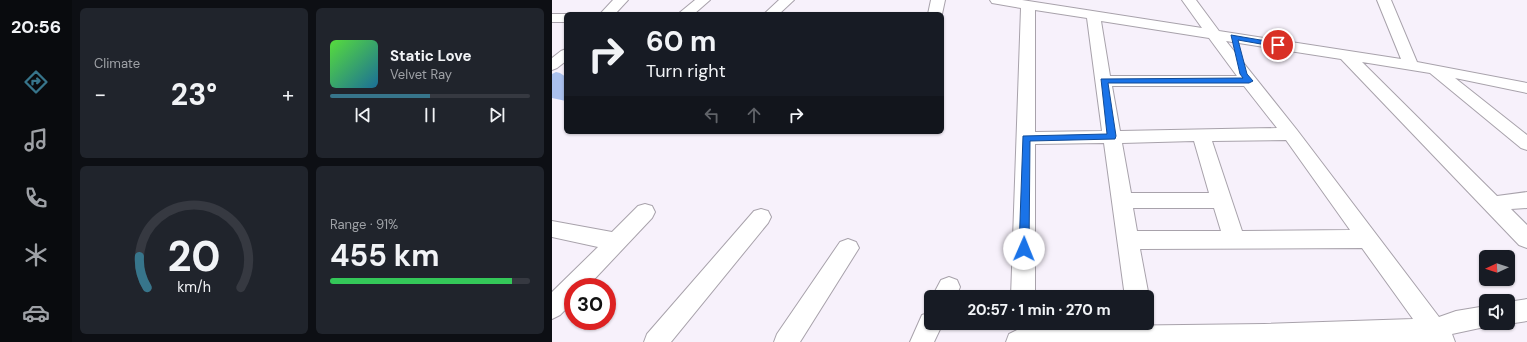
<!DOCTYPE html>
<html lang="en">
<head>
<meta charset="utf-8">
<style>
	:root { --surface:#171b24; --page:#20242c; --text:#f1f3f6; --muted:#9ea1a6; --line:#363941; --accent:#37758b }
	body { margin:0; font-family:"DM Sans",sans-serif; background:var(--page); color:var(--text); height:100vh; display:flex; flex-direction:column; font-size:15px; white-space:nowrap }
	* { box-sizing:border-box; margin:0 }
	p { font-size:13px; color:var(--muted) }
	.icon { flex:none; width:22px; height:22px; fill:none; stroke:currentColor; stroke-width:2; stroke-linecap:round; stroke-linejoin:round }
	.map { position:relative; flex:1; overflow:hidden }
	.drawer { display:flex; flex-direction:column; gap:8px; padding:8px; background:#0d0f14; width:480px }
	.drawer>* { flex:none }
	.guide { position:absolute; left:12px; top:12px; width:380px; height:122px; border-radius:6px; box-shadow:0 1px 3px #0004; background:#171b24; color:var(--text); overflow:hidden }
	.needle { width:26px; rotate:267deg }
	.tools { position:absolute; left:927px; top:250px; display:grid; gap:8px }
	.tools a { display:grid; place-items:center; width:36px; height:36px; border-radius:6px; background:var(--surface); box-shadow:0 1px 3px #0004; font-size:20px }
	.speed { position:absolute; left:12px; top:278px; display:flex; gap:8px; font-size:20px; font-weight:700; text-align:center }
	.speed>* { display:grid; place-content:center; width:52px; height:52px; border-radius:50%; background:var(--surface); box-shadow:0 1px 3px #0004; line-height:1 }
	.speed .limit { border:6px solid #d22; background:#fff; color:#111 }
	.pin { position:absolute; display:grid; place-items:center; width:34px; height:34px; color:#fff; margin:-17px; border:2px solid #fff; border-radius:50%; box-shadow:0 1px 4px #0007 }
	.me { position:absolute; width:44px; margin:-22px; rotate:1deg; stroke-linejoin:round; filter:drop-shadow(0 0 3px #0008) }
	.turn { display:flex; align-items:center; gap:14px; height:84px; padding:0 16px; font-size:18px }
	.turn .icon { width:52px; height:52px; stroke-width:2.5 }
	.turn b { display:block; font-size:28px; line-height:34px }
	.lanes { display:flex; align-items:center; height:38px; padding:0 16px; background:#0003; justify-content:center; gap:20px; direction:ltr }
	.lanes .off { opacity:.35 }
	.big { font-size:30px; font-weight:700; line-height:1.1 }
	.drawer .widget { flex:1; display:flex; flex-direction:column; justify-content:center; gap:6px; min-width:0; padding:0 14px; border-radius:6px; background:var(--page) }
	.drawer .dial { align-items:center; gap:0 }
	.dial svg { height:104px; overflow:visible; fill:none; stroke:var(--line); stroke-width:7; stroke-linecap:round; text-anchor:middle }
	.dial text { fill:var(--text); stroke:none }
	.song { display:flex; align-items:center; gap:12px }
	.cover { width:48px; height:48px; border-radius:6px; background:linear-gradient(135deg,hsl(110 70% 55%),hsl(200 70% 35%)) }
	.played { height:4px; border-radius:2px; background:linear-gradient(90deg,var(--accent) 50%,var(--line) 50%) }
	.keys { display:flex; justify-content:space-around; direction:ltr }
	.heat { display:flex; justify-content:space-between; align-items:center; font-size:22px; direction:ltr }
	.charge { height:6px; border-radius:3px; background:linear-gradient(90deg,#34c759 91%,var(--line) 0) }
	.drawer .tiles { flex:1; display:grid; gap:8px; grid-template-columns:repeat(2,1fr) }
	.trip { position:absolute; left:372px; top:290px; width:230px; height:40px; border-radius:6px; background:var(--surface); box-shadow:0 1px 3px #0004; font-weight:700; line-height:40px; text-align:center }
	main { display:flex; flex:1; min-height:0 }
	.tabs { display:flex; flex-direction:column; width:72px; justify-content:space-around; align-items:center; background:#090b0e; color:var(--muted) }
	.tabs .icon { width:28px; height:28px }
	.tabs .active { color:var(--accent) }
	.tabs b { font-size:18px; color:var(--text) }
	.map>svg:first-child { display:block }
	.water { fill:#aac0ed }
	.lines { fill:none; stroke-linecap:round; stroke-linejoin:round }
	.minor-casing { stroke:#a8a2ab; stroke-width:2 }
	.minor { fill:#fff; fill-rule:evenodd }
	.route { fill:#1a73e8; stroke:#114b97 }
</style>
</head>
<body>
<main>
<nav class="tabs">
<b>20:56</b>
<svg class="icon active" aria-label="directions" viewBox="0 0 24 24"><path d="M12 3l9 9-9 9-9-9zM9 14v-3h6M13 9l2 2-2 2"/></svg>
<svg class="icon" aria-label="music" viewBox="0 0 24 24"><path d="M9 18V5l10-2v13"/><circle cx="6" cy="18" r="3"/><circle cx="16" cy="16" r="3"/></svg>
<svg class="icon" aria-label="phone" viewBox="0 0 24 24"><path d="M5 4h4l2 5-3 2q2 4 5 5l2-3 5 2v4C11 20 4 13 5 4z"/></svg>
<svg class="icon" aria-label="climate" viewBox="0 0 24 24"><path d="M12 3v18M4 7l16 10M4 17L20 7"/></svg>
<svg class="icon" aria-label="car" viewBox="0 0 24 24"><path d="M5 17H2v-5l4-1 3-4h7l3 4 3 1v5h-3M9 17h6M6 11h13"/><circle cx="7" cy="17" r="2"/><circle cx="17" cy="17" r="2"/></svg>
</nav>
<section class="drawer">
<div class="tiles">
<div class="widget"><p>Climate</p>
<div class="heat"><a>−</a><b class="big">23°</b><a>+</a></div>
</div>
<div class="widget">
<div class="song"><i class="cover"></i><div><b>Static Love</b><p>Velvet Ray</p></div></div>
<div class="played"></div>
<div class="keys"><svg class="icon" aria-label="previous" viewBox="0 0 24 24"><path d="M18 5L8 12l10 7zM5 5v14"/></svg><svg class="icon" aria-label="pause" viewBox="0 0 24 24"><path d="M8 5v14M16 5v14"/></svg><svg class="icon" aria-label="next" viewBox="0 0 24 24"><path d="M6 5l10 7-10 7zM19 5v14"/></svg></div>
</div>
<div class="widget dial"><svg viewBox="0 0 100 80">
<path d="M14 69A42 42 0 1 1 86 69"/>
<path d="M14 69A42 42 0 0 1 8 45" stroke="#37758b"/>
<text x="50" y="56" font-size="32" font-weight="700">20</text>
<text x="50" y="72" font-size="11">km/h</text>
</svg></div>
<div class="widget"><p>Range · 91%</p><b class="big">455 km</b><div class="charge"></div></div>
</div>
</section>
<div class="map">
<svg width="975" height="342" viewBox="0 0 975 342">
	<rect width="100%" height="100%" fill="#f7f1fb"/>
	<path class="water" d="M4,72L8,73L14,77V101L0,98V74Z"/>
	<g class="lines">
		<g class="minor-casing">
			<path id="minor" d="M61,0H76L63,14H48Z
				M143,0H158L142,14H126Z
				M227,0H242L227,14H212Z
				M379,0H393L390,14H376Z
				M438,0H470L650,28L630,0H644L667,31L849,59L825,0H839L865,62L975,83V93L903,78L975,135V150L969,148L878,73L810,62L945,196L975,192V208L959,209L975,225V248L967,245L789,59L674,41L745,130L887,317L904,311L934,306V323H943L942,325L900,334L903,342H454L457,334L471,327L712,324L861,319L810,248L588,249L597,297L595,300V297H573L552,143L483,144V297H459L469,8L440,3ZM483,10L535,18L550,131L483,132ZM549,21L657,38L685,76H558ZM560,86H692L725,128L568,131ZM734,140L798,230L690,231L660,141ZM642,141L657,193H579L570,143ZM581,208H662L669,231H585Z
				M0,14H15L14,22H0Z
				M14,49V61L5,68L0,70V58L9,51Z
				M93,204L100,206L103,212L100,218L35,287H21V302L8,315L0,319V292L46,247L0,237V221L60,232L86,206Z
				M209,209L216,211L219,217L216,223L119,342H92L95,334L202,211Z
				M296,239L304,242L307,248L248,342H222L225,334L288,242Z
				M397,277L405,280L408,287L404,297H380L389,280Z
				M975,299V321L956,324L954,323H956V302Z
				M379,312V323H391L382,342H358L370,315Z"/>
		</g>
		<use href="#minor" class="minor"/>
	</g>
	<path class="route" d="M679,35L726,43L730,45L726,47L686,40L695,74L701,81L697,83H556L564,136L563,139L478,141L477,249L476,252H468L467,249L471,136L555,134L549,79L691,78L688,74Z"/>
</svg>
<div class="tools">
<a><svg class="needle" viewBox="-14 -14 28 28"><path d="M0-13l5 13h-10z" fill="#e53935"/><path d="M0 13l5-13h-10z" fill="#9ea1a6"/></svg></a>
<a><svg class="icon" aria-label="sound" viewBox="0 0 24 24"><path d="M4 9h4l5-4v14l-5-4H4zM17 9q2 3 0 6"/></svg></a>
</div>
<div class="speed"><div class="limit">30</div></div>
<div class="pin" style="left:726px;top:45px;background:#d93025"><svg class="icon" aria-label="arrive" viewBox="0 0 24 24"><path d="M6 21V4h12l-3 4 3 4H6"/></svg></div>
<svg class="me" style="left:472px;top:249px" viewBox="-20 -20 40 40"><circle r="19" fill="#fff"/><path d="M0-13L10 11 0 6-10 11z" fill="#1a73e8"/></svg>
<div class="trip">20:57 · 1 min · 270 m</div>
<div class="guide">
<div class="turn"><svg class="icon" aria-label="right" viewBox="0 0 24 24"><path d="M7 20v-9h11M14 6l5 5-5 5"/></svg><div><b>60 m</b>Turn right</div></div>
<div class="lanes"><svg class="icon off" aria-label="left" viewBox="0 0 24 24"><path d="M17 20v-9H6M10 6l-5 5 5 5"/></svg><svg class="icon off" aria-label="ahead" viewBox="0 0 24 24"><path d="M12 20V5M6 11l6-6 6 6"/></svg><svg class="icon" aria-label="right" viewBox="0 0 24 24"><path d="M7 20v-9h11M14 6l5 5-5 5"/></svg></div>
</div>
</div>
</main>
</body>
</html>
